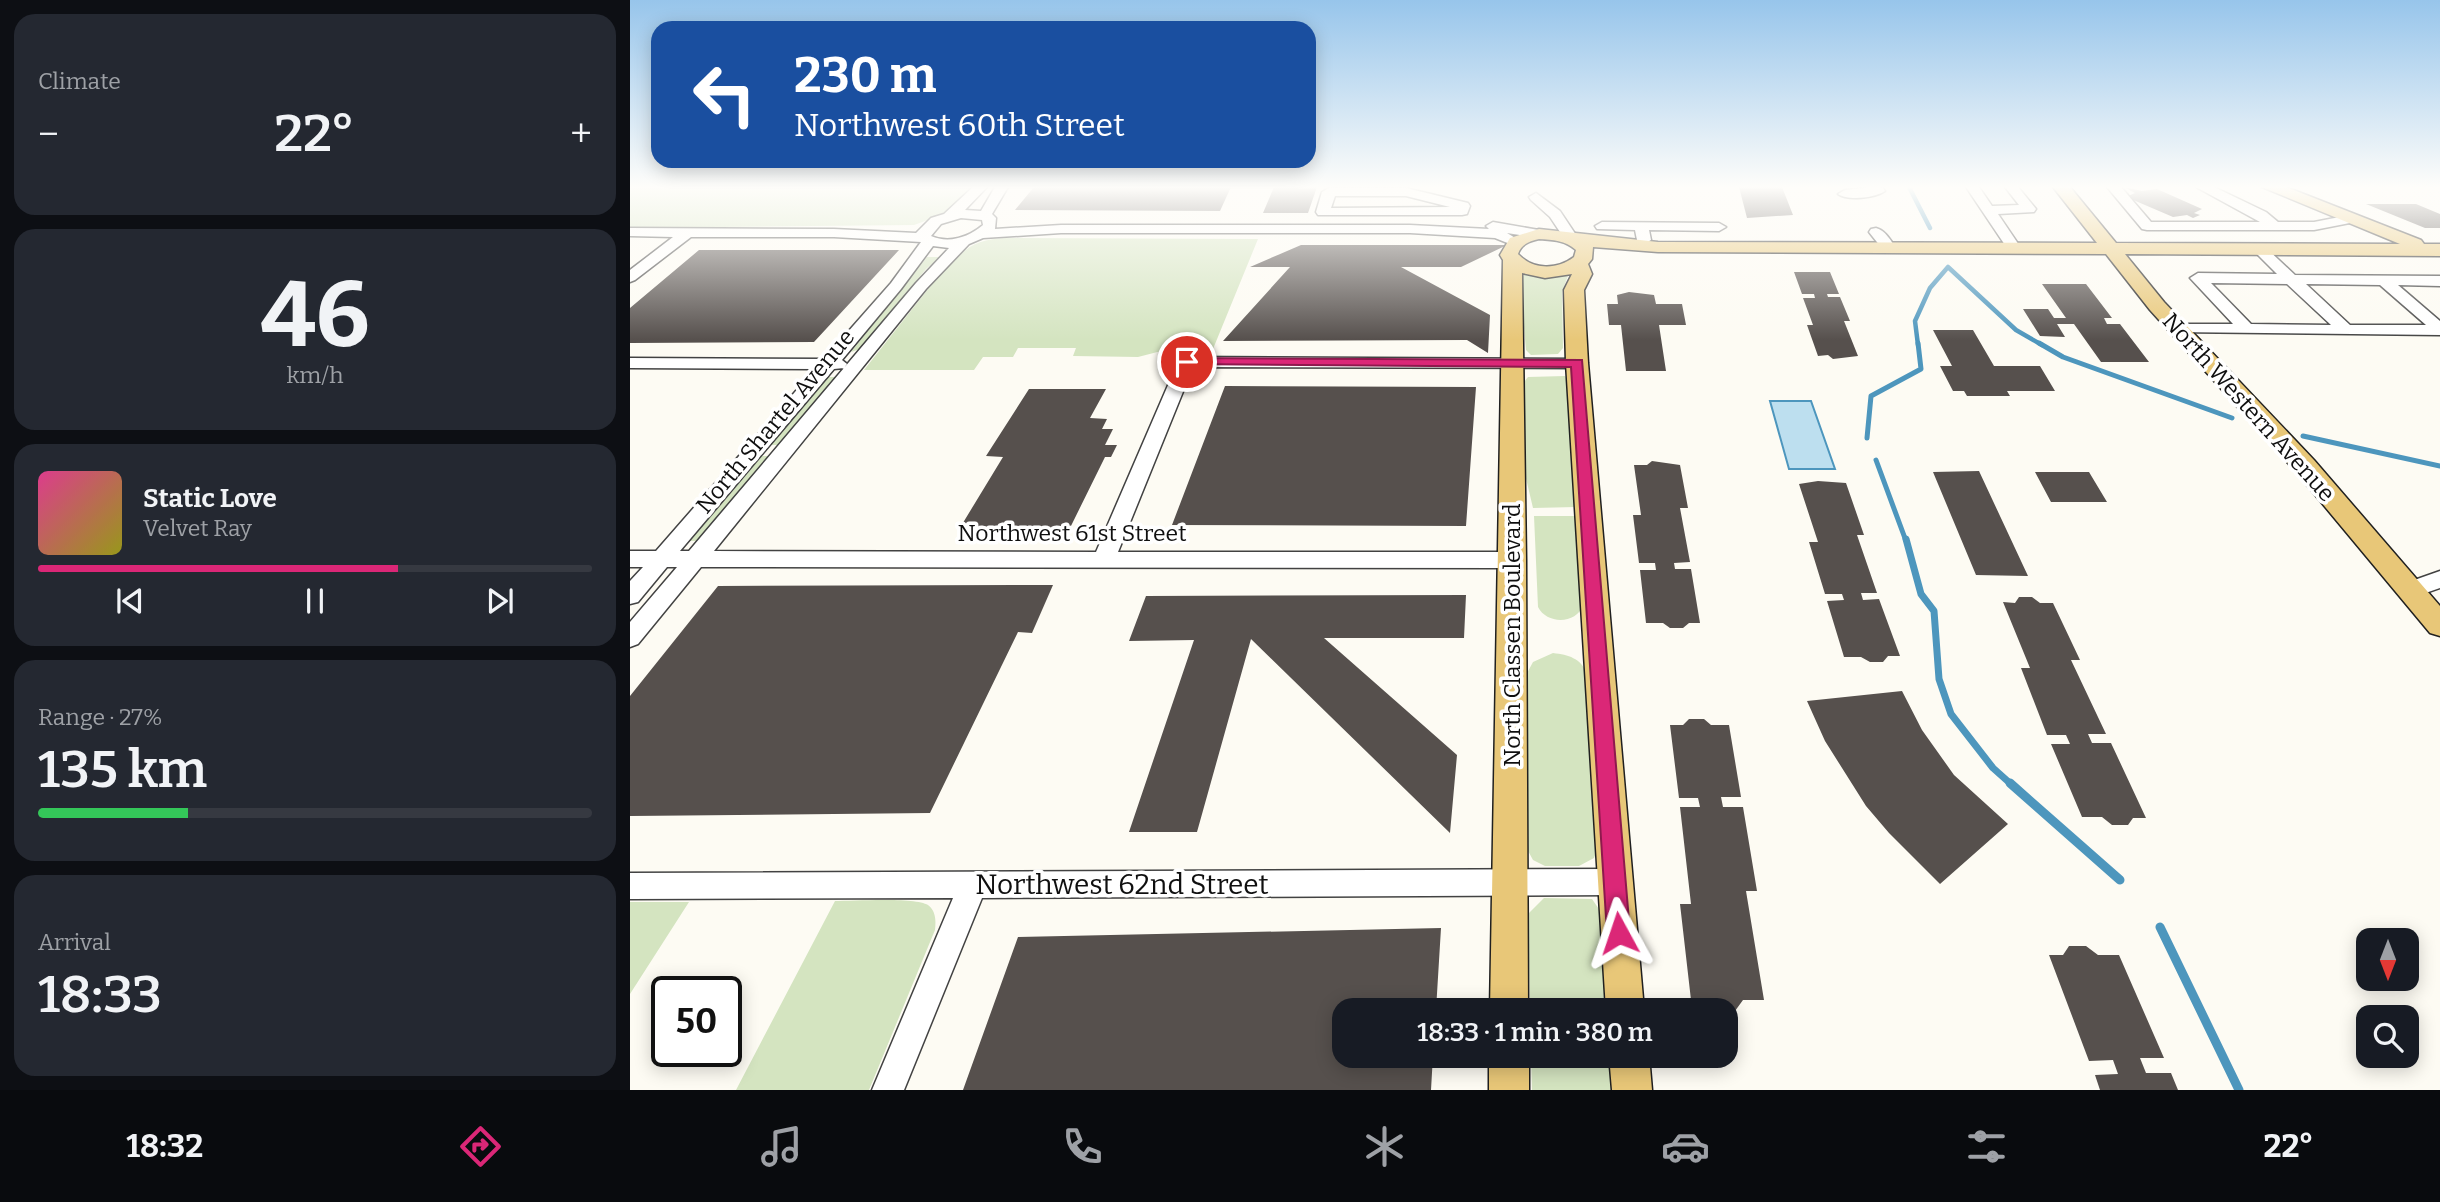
<!DOCTYPE html>
<html lang="en">
<head>
<meta charset="utf-8">
<style>
	:root { --surface:#171b24; --page:#242831; --text:#f1f3f6; --muted:#9ea1a6; --line:#363941; --accent:#db2777 }
	body { margin:0; font-family:Bitter,serif; background:var(--page); color:var(--text); height:100vh; display:flex; flex-direction:column; font-size:26px; white-space:nowrap }
	* { box-sizing:border-box; margin:0 }
	p { font-size:23px; color:var(--muted) }
	.icon { flex:none; width:38px; height:38px; fill:none; stroke:currentColor; stroke-width:2; stroke-linecap:round; stroke-linejoin:round }
	.map { position:relative; flex:1; overflow:hidden }
	.panel { display:flex; flex-direction:column; gap:14px; padding:14px; background:#0d0f14; width:630px }
	.panel>* { flex:none }
	.top-card { position:absolute; left:21px; top:21px; width:665px; height:147px; border-radius:21px; box-shadow:0 4px 18px #0003; background:#1a4fa0; color:#fff; overflow:hidden }
	.needle { width:46px; rotate:180deg }
	.controls { position:absolute; left:1726px; top:928px; display:grid; gap:14px }
	.controls a { display:grid; place-items:center; width:63px; height:63px; border-radius:14px; background:var(--surface); box-shadow:0 4px 18px #0003; font-size:35px }
	.speed { position:absolute; left:21px; top:976px; display:flex; gap:14px; font-size:35px; font-weight:700; text-align:center }
	.speed>* { display:grid; place-content:center; width:91px; height:91px; border-radius:50%; background:var(--surface); box-shadow:0 4px 18px #0003; line-height:1 }
	.speed .limit { border:4px solid #111; border-radius:10px; background:#fff; color:#111 }
	.pin { position:absolute; display:grid; place-items:center; width:60px; height:60px; color:#fff; margin:-30px; border:4px solid #fff; border-radius:50%; box-shadow:0 2px 7px #0007 }
	.me { position:absolute; width:77px; margin:-38px; rotate:355deg; stroke-linejoin:round; filter:drop-shadow(0 0 5px #0008) }
	.turn { display:flex; align-items:center; gap:24px; height:147px; padding:0 28px; font-size:32px }
	.turn .icon { width:91px; height:91px; stroke-width:2.5 }
	.turn b { display:block; font-size:49px; line-height:60px }
	.big { font-size:52px; font-weight:600; line-height:1.1 }
	.panel .tile { flex:1; display:flex; flex-direction:column; justify-content:center; gap:10px; min-width:0; padding:0 24px; border-radius:21px; background:var(--page) }
	.panel .dial { align-items:center; gap:0 }
	.dial b { font-size:91px; line-height:1 }
	.song { display:flex; align-items:center; gap:21px }
	.cover { width:84px; height:84px; border-radius:10px; background:linear-gradient(135deg,hsl(330 70% 55%),hsl(60 70% 35%)) }
	.played { height:7px; border-radius:4px; background:linear-gradient(90deg,var(--accent) 65%,var(--line) 65%) }
	.keys { display:flex; justify-content:space-around; direction:ltr }
	.heat { display:flex; justify-content:space-between; align-items:center; font-size:38px; direction:ltr }
	.charge { height:10px; border-radius:5px; background:linear-gradient(90deg,#34c759 27%,var(--line) 0) }
	.trip { position:absolute; left:702px; top:998px; width:406px; height:70px; border-radius:21px; background:var(--surface); box-shadow:0 4px 18px #0003; font-weight:600; line-height:70px; text-align:center }
	.tab-bar { display:flex; height:112px; justify-content:space-around; align-items:center; background:#090b0e; color:var(--muted) }
	.tab-bar .icon { width:49px; height:49px }
	.tab-bar .active { color:var(--accent) }
	.tab-bar b { font-size:32px; color:var(--text) }
	main { display:flex; flex:1; min-height:0 }
	.map>svg:first-child { display:block }
	.green { fill:#d4e4c0 }
	.water { fill:#bddfef; stroke:#4d96bd; stroke-width:2 }
	.lines { fill:none; stroke-linecap:round; stroke-linejoin:round }
	.stream-far3 { stroke:#4d96bd; stroke-width:4.5 }
	.stream-far2 { stroke:#4d96bd; stroke-width:5 }
	.stream-far1 { stroke:#4d96bd; stroke-width:7 }
	.stream { stroke:#4d96bd; stroke-width:9 }
	.building { fill:#56504d }
	.minor-casing { stroke:#424242; stroke-width:3 }
	.major-casing { stroke:#202020; stroke-width:3 }
	.minor { fill:#fff; fill-rule:evenodd }
	.major { fill:#e8c778; fill-rule:evenodd }
	.route { fill:#db2777; stroke:#8e194d; stroke-width:2 }
	.labels { text-anchor:middle; dominant-baseline:central; stroke-width:7; stroke-linejoin:round; paint-order:stroke }
	.street-label { font-size:23px; fill:#0f0f0f; stroke:#fff }
	.near-street-label { font-size:28px; fill:#0f0f0f; stroke:#fff }
</style>
</head>
<body>
<main>
<section class="panel">
<div class="tile"><p>Climate</p>
<div class="heat"><a>−</a><b class="big">22°</b><a>+</a></div>
</div>
<div class="tile dial"><b>46</b><p>km/h</p></div>
<div class="tile">
<div class="song"><i class="cover"></i><div><b>Static Love</b><p>Velvet Ray</p></div></div>
<div class="played"></div>
<div class="keys"><svg class="icon" aria-label="previous" viewBox="0 0 24 24"><path d="M18 5L8 12l10 7zM5 5v14"/></svg><svg class="icon" aria-label="pause" viewBox="0 0 24 24"><path d="M8 5v14M16 5v14"/></svg><svg class="icon" aria-label="next" viewBox="0 0 24 24"><path d="M6 5l10 7-10 7zM19 5v14"/></svg></div>
</div>
<div class="tile"><p>Range · 27%</p><b class="big">135 km</b><div class="charge"></div></div>
<div class="tile"><p>Arrival</p><b class="big">18:33</b></div>
</section>
<div class="map">
<svg width="1810" height="1090" viewBox="0 0 1810 1090">
	<rect width="100%" height="100%" fill="#fdfbf3"/>
	<path class="green" d="M0,187H342L320,212L284,225L0,228Z
		M376,238L628,239L583,349H539L508,357L443,356L446,348H388L383,357H353L344,370H234L321,260L326,259C340,243 355,239 376,238Z
		M297,257H310L296,269L230,349L221,352Z
		M889,271L939,273L932,292L933,348L928,354L901,355L896,350Z
		M935,376L937,379L946,507L903,508L894,470V382L898,377Z
		M206,377L149,445H140L197,377Z
		M132,456H140L68,541H60Z
		M904,516H948L953,605C947,624 917,625 908,607Z
		M923,653C939,655 950,658 957,673L968,848L964,858L949,866H915L903,860L897,849L896,675L903,662Z
		M914,898L962,899L973,915L979,1010H900L898,914Z
		M205,901C223,901 285,897 298,905C306,911 306,921 305,930L239,1090H106Z
		M0,902H59L0,994Z
		M901,1055H981L984,1090H902Z"/>
	<path class="water" d="M1140,401H1181L1205,469H1159Z"/>
	<g class="lines">
		<path class="stream-far3" d="M1279,187L1300,228
			M1288,345L1285,321L1300,288L1318,267L1386,330L1412,345"/>
		<path class="stream-far2" d="M1409,343L1433,357L1602,418
			M1673,436L1810,466
			M1237,438L1241,396L1291,369L1288,343
			M1246,460L1276,541"/>
		<path class="stream-far1" d="M1276,539L1291,594L1304,611L1309,679L1321,714L1363,768L1382,785"/>
		<path class="stream" d="M1380,783L1490,880
			M1530,927L1609,1090"/>
	</g>
	<path class="building" d="M404,187H601L590,211L385,210Z
		M644,187H687L678,213H633Z
		M1109,187H1152L1163,215L1117,218Z
		M1494,187L1512,191L1527,189L1572,209L1564,213L1570,215L1563,218L1557,215L1543,217L1501,199L1498,196L1505,193Z
		M1736,204H1786L1810,214V228H1795Z
		M671,245H877L831,267H771L860,315L858,353L837,340L593,341L660,267H620Z
		M69,250H269L184,342L0,343V308Z
		M1164,272H1200L1209,294H1197L1198,297H1210L1220,321H1214L1228,356L1203,359L1198,355L1188,356L1177,325H1183L1173,298H1185L1184,294H1172Z
		M1412,284H1456L1482,318H1474L1477,324H1490L1519,362H1471L1444,324H1427L1435,337L1410,336L1393,309H1418L1424,318H1436Z
		M999,292L1024,295L1026,304H1052L1056,325H1029L1036,371H996L991,325H979L977,304H988L987,295Z
		M1303,330H1343L1364,366H1410L1425,391H1377L1380,396H1337L1334,391H1323L1310,366H1322Z
		M595,386L846,387L836,526L542,525Z
		M399,389H476L460,418L477,419L472,429H483L475,445H487L481,457H475L438,532L328,531L373,457L356,456Z
		M1022,461L1050,465L1058,508H1050L1060,562L1044,563L1045,569H1061L1070,623H1059L1053,628H1040L1033,623H1016L1010,570H1026L1025,563H1009L1003,515H1011L1004,465H1017Z
		M1349,471L1398,576L1346,575L1303,472Z
		M1405,472H1459L1477,502H1421Z
		M1188,481L1216,483L1234,535H1227L1247,593H1231L1233,600L1249,599L1270,656H1258L1253,662H1240L1231,657H1214L1197,601L1214,600L1212,594H1195L1179,542H1188L1169,484Z
		M423,585L402,633L388,632L300,813L0,816V696L88,586Z
		M836,595L834,638H694L827,755L820,833L621,639L567,832H499L564,640L499,641L516,596Z
		M1389,597H1402L1410,603H1423L1450,660H1441L1476,734H1458L1462,743H1481L1516,818H1503L1498,825H1482L1472,817H1452L1421,744H1440L1436,735H1417L1391,668H1400L1373,602L1385,603Z
		M1272,691L1292,730L1324,775L1378,824L1310,884L1259,833L1236,806L1195,741L1177,701Z
		M1059,719H1074L1081,725H1099L1111,797H1091L1093,807H1113L1127,891H1116L1134,1000H1113L1105,1011L1086,1010L1078,1000H1061L1050,904H1061L1050,807H1070L1068,798H1049L1040,725H1053Z
		M811,928L806,1010H714V1055H803L801,1090H333L388,937Z
		M1439,946H1456L1468,955H1489L1534,1058H1510L1516,1073H1541L1548,1090H1470L1465,1075L1488,1074L1483,1060L1459,1061L1419,955H1433Z"/>
	<g class="lines">
		<g class="minor-casing">
			<path id="minor" d="M343,187H357L335,210L351,211L365,187H378L362,214L366,218L365,229L431,225H780L859,229L856,226L863,222L909,230L916,234L909,238L877,233L892,242L885,246L865,238L780,233H431L353,238L339,244L296,289L84,551L466,552L548,362L557,357L953,359L956,363L947,368L563,367L488,552H883L891,555L894,560L891,565L883,568L71,567L8,644L0,647V622L47,567H37L8,602L0,604V581L13,567H0V551H26L185,369L0,368V358L194,359L261,283L291,242L204,237H61L5,280L0,282V270L43,237L0,236V228L204,229L286,233L301,218L314,214ZM331,218L352,220L353,225C339,237 319,244 301,236L311,224ZM303,246L319,248L286,283L59,551H50L204,369L214,368L217,364L212,360L271,289Z
				M1242,187L1253,188L1255,191C1245,198 1218,201 1208,194L1215,190Z
				M1336,187H1349L1362,206L1389,205L1375,187H1388L1406,209L1404,212L1368,214L1391,248L1389,251H1379Z
				M1477,187H1491L1521,222H1630L1566,187H1584L1636,212L1648,222H1684L1720,215L1727,219L1725,222L1684,230H1517L1512,229Z
				M699,188H776L838,203L840,206L837,214L832,215H688L686,212L692,192ZM705,196H776L820,207L701,208Z
				M906,193L930,211L948,238L946,241H936L920,217L901,200L899,197Z
				M972,222L1089,223L1096,227L1089,231L1019,230L1021,240L1014,244L1007,240L1005,230L967,229L965,226Z
				M1246,228C1255,230 1261,241 1266,248L1264,251H1254L1239,232L1241,229Z
				M1629,245L1634,246L1665,275L1810,276V286L1768,285L1810,321V335L1542,332L1540,329L1542,326L1548,324H1603L1560,278L1568,273L1647,274L1622,249ZM1581,283L1657,284L1701,325L1621,324ZM1676,284L1750,285L1796,325H1720Z
				M1810,571V588L1781,598L1773,596L1770,590L1773,584Z
				M984,869L994,873L998,882L994,891L984,895L352,898L274,1090H242L323,898L0,899V873Z"/>
		</g>
		<g class="major-casing">
			<path id="major" d="M1423,187H1440L1486,243L1770,244L1632,187H1656L1791,240L1794,244H1810V256L1495,254L1534,302L1684,460L1810,606V636L1800,633L1666,472L1520,310L1476,254L1028,252L963,247L962,259L958,264L962,274L954,290L958,363L1014,1010H976L936,363L934,290L942,274L915,278L892,273L896,560L898,1010H860L873,260L870,255L880,238L909,229L1028,242L1467,243ZM909,239C923,240 935,240 946,250L944,257C927,270 903,270 888,254C891,244 900,241 909,239Z
				M859,1055H899V1090H859Z
				M979,1055H1019L1022,1090H982Z"/>
		</g>
		<use href="#minor" class="minor"/>
		<use href="#major" class="major"/>
	</g>
	<linearGradient id="sky" x2="0" y2="1"><stop stop-color="#97c5eb"/><stop offset="0.55" stop-color="#fefdfa"/><stop offset="1" stop-color="#fefdfa" stop-opacity="0"/></linearGradient>
	<rect width="1810" height="340" fill="url(#sky)"/>
	<path class="route" d="M557,358L952,360L1000,933L996,941L989,944L981,941L977,933L941,367L553,364L551,362Z"/>
	<g class="labels">
		<g class="street-label">
			<text transform="translate(1619 407) rotate(48)">North Western Avenue</text>
			<text transform="translate(145 421) rotate(-50)">North Shartel Avenue</text>
			<text x="442" y="533">Northwest 61st Street</text>
			<text transform="translate(882 635) rotate(-90)">North Classen Boulevard</text>
		</g>
		<g class="near-street-label">
			<text x="492" y="884">Northwest 62nd Street</text>
		</g>
	</g>
</svg>
<div class="controls">
<a><svg class="needle" viewBox="-14 -14 28 28"><path d="M0-13l5 13h-10z" fill="#e53935"/><path d="M0 13l5-13h-10z" fill="#9ea1a6"/></svg></a>
<a><svg class="icon" aria-label="search" viewBox="0 0 24 24"><circle cx="10" cy="10" r="6"/><path d="M15 15l6 6"/></svg></a>
</div>
<div class="speed"><div class="limit">50</div></div>
<div class="pin" style="left:557px;top:362px;background:#d93025"><svg class="icon" aria-label="arrive" viewBox="0 0 24 24"><path d="M6 21V4h12l-3 4 3 4H6"/></svg></div>
<svg class="me" style="left:989px;top:933px" viewBox="-20 -20 40 40"><path d="M0-17L14 15 0 8-14 15z" fill="#db2777" stroke="#fff" stroke-width="4"/></svg>
<div class="trip">18:33 · 1 min · 380 m</div>
<div class="top-card">
<div class="turn"><svg class="icon" aria-label="left" viewBox="0 0 24 24"><path d="M17 20v-9H6M10 6l-5 5 5 5"/></svg><div><b>230 m</b>Northwest 60th Street</div></div>
</div>
</div>
</main>
<nav class="tab-bar">
<b>18:32</b>
<svg class="icon active" aria-label="directions" viewBox="0 0 24 24"><path d="M12 3l9 9-9 9-9-9zM9 14v-3h6M13 9l2 2-2 2"/></svg>
<svg class="icon" aria-label="music" viewBox="0 0 24 24"><path d="M9 18V5l10-2v13"/><circle cx="6" cy="18" r="3"/><circle cx="16" cy="16" r="3"/></svg>
<svg class="icon" aria-label="phone" viewBox="0 0 24 24"><path d="M5 4h4l2 5-3 2q2 4 5 5l2-3 5 2v4C11 20 4 13 5 4z"/></svg>
<svg class="icon" aria-label="climate" viewBox="0 0 24 24"><path d="M12 3v18M4 7l16 10M4 17L20 7"/></svg>
<svg class="icon" aria-label="car" viewBox="0 0 24 24"><path d="M5 17H2v-5l4-1 3-4h7l3 4 3 1v5h-3M9 17h6M6 11h13"/><circle cx="7" cy="17" r="2"/><circle cx="17" cy="17" r="2"/></svg>
<svg class="icon" aria-label="filters" viewBox="0 0 24 24"><path d="M4 7h16M4 17h16"/><circle cx="9" cy="7" r="2"/><circle cx="15" cy="17" r="2"/></svg>
<b>22°</b>
</nav>
</body>
</html>
